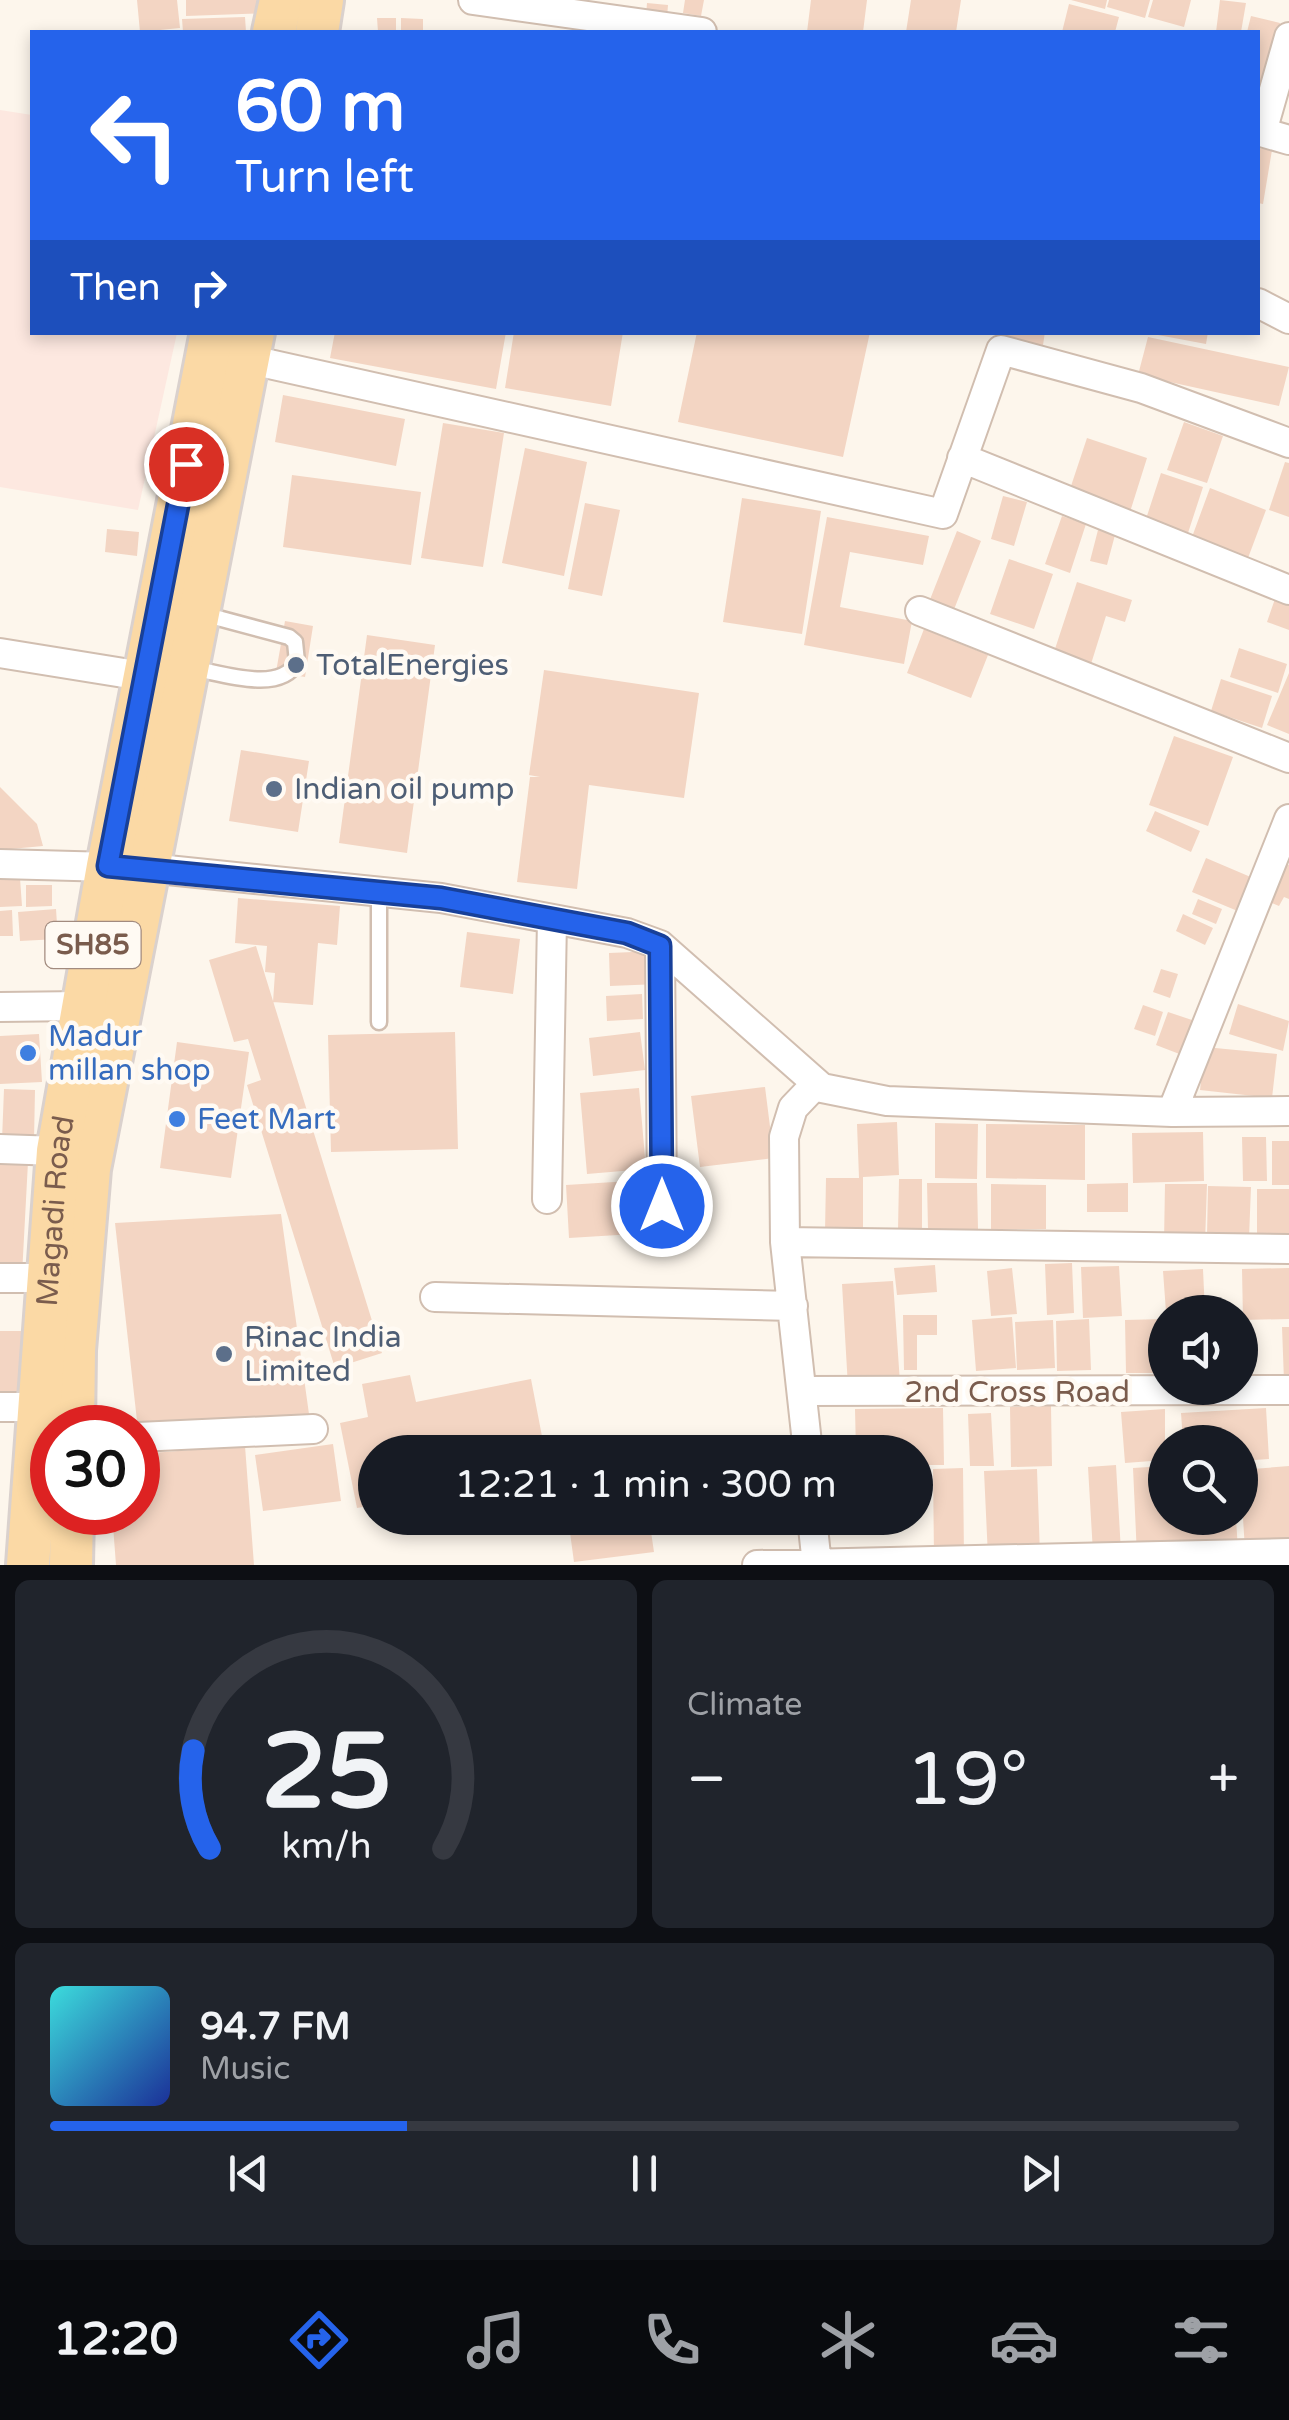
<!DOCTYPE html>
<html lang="en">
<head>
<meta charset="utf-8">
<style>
	:root { --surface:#171b24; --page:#20242c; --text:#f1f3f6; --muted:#9ea1a6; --line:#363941; --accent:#2563eb }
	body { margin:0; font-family:"Varela Round",sans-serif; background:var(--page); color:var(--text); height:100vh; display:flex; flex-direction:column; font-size:38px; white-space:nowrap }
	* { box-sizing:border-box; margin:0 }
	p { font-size:32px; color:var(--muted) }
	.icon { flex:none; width:55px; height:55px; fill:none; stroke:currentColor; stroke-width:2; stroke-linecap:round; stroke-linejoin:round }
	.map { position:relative; height:1565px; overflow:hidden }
	.details { display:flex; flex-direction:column; gap:15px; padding:15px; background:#0d0f14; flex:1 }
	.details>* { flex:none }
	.banner { position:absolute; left:30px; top:30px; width:1230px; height:305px; border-radius:0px; box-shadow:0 5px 15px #0003; background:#2563eb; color:#fff; overflow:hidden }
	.fabs { position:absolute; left:1148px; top:1295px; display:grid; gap:20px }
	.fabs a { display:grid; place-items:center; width:110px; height:110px; border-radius:50%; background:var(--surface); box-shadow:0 5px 15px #0003; font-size:50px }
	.speed { position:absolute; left:30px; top:1405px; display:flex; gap:20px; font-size:50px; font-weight:700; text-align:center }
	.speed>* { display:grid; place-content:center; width:130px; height:130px; border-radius:50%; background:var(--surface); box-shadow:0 5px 15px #0003; line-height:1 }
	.speed .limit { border:15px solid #d22; background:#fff; color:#111 }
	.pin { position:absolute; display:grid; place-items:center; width:85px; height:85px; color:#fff; margin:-42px; border:5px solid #fff; border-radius:50%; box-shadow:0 2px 10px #0007 }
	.me { position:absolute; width:110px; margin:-55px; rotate:0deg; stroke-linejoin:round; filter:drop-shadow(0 0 8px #0008) }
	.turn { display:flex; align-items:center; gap:35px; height:210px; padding:0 40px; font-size:45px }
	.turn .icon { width:130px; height:130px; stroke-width:2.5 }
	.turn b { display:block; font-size:70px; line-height:85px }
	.then { display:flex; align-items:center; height:95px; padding:0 40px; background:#0003; gap:20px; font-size:38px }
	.big { font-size:75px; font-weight:600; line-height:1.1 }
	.details .card { flex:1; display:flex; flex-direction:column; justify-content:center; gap:15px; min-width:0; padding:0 35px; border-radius:15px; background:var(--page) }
	.details .dial { align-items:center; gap:0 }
	.dial svg { height:260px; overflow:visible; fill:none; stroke:var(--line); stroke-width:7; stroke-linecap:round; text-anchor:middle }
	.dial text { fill:var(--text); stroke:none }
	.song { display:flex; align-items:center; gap:30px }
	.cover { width:120px; height:120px; border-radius:15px; background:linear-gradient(135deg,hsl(180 70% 55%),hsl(230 70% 35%)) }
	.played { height:10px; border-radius:5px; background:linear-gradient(90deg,var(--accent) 30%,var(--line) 30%) }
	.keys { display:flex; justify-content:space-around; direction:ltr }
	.heat { display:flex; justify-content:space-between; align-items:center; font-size:55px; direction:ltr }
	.details .tiles { flex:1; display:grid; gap:15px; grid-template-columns:1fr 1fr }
	.card:last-child { grid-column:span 2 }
	.trip { position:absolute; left:358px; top:1435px; width:575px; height:100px; border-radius:50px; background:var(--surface); box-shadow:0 5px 15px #0003; font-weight:600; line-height:100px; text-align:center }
	.tabs { display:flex; height:160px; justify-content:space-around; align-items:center; background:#090b0e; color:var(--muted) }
	.tabs .icon { width:70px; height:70px }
	.tabs .active { color:var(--accent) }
	.tabs b { font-size:45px; color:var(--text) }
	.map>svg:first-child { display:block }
	.commercial { fill:#fde8e0 }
	.building { fill:#f3d5c3 }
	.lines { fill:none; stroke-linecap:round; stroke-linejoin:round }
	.service-casing { stroke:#d1beb0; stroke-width:19 }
	.minor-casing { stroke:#d1beb0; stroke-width:32 }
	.primary-casing { stroke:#dad1cd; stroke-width:48 }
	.service { stroke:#fff; stroke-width:14 }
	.minor { stroke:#fff; stroke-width:28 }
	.primary { stroke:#fbd9a5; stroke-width:42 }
	.route-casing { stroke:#184099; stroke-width:25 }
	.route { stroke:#2563eb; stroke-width:18 }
	.service-dot { fill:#5c6f8a; stroke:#fffaf3; stroke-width:4 }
	.shop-dot { fill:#3f7fe0; stroke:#fffaf3; stroke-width:4 }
	.labels { text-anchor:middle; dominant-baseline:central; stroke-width:9; stroke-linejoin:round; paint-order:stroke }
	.shield { fill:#fffaf3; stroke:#a28b7f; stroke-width:2.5 }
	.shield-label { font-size:28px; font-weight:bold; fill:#7a5c4d }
	.service-label { font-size:30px; fill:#4e5e75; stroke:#fffaf3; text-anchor:start }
	.shop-label { font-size:30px; fill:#366cbe; stroke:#fffaf3; text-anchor:start }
	.street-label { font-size:30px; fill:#7a5c4d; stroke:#fffaf3 }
</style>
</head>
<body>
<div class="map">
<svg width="1289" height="1565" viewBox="0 0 1289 1565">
	<rect width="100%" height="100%" fill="#fdf6ec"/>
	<path class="commercial" d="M0,110L32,115V332L177,333L138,510L0,487Z"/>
	<path class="building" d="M137,0H177L180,28L140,32Z
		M186,0H273V13L186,16Z
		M685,0H704L701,16L683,13Z
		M811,0H867L863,32H807Z
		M911,0H961L956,32H906Z
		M1071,0H1107L1105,9Z
		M1109,0H1150L1145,18L1107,7Z
		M1153,0H1191L1184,27L1148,17Z
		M1220,0L1246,3L1241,32H1216Z
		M647,3L668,5L667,18L646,16Z
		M1069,4L1119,17L1115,32H1062Z
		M1251,16L1280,23L1263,96L1258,95V32H1247Z
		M245,17L246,32H183L182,19Z
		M377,18H396V32H378Z
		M401,18L423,19V32H401Z
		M1258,148L1272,150L1263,204L1258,203Z
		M335,332H506L496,389L330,358Z
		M514,332H623L611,406L505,388Z
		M697,332H870L843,457L678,422Z
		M996,332H1045L1043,345L996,337Z
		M1142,332H1208L1206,344Z
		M1148,337L1289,367L1279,406L1138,375Z
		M283,395L405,419L396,466L275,442Z
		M1184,422L1223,436L1207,483L1167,470Z
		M443,423L504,433L483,567L421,558Z
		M1087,438L1147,458L1130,512L1069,492Z
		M525,448L587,462L564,576L502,563Z
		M1285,462L1289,463V517L1269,510Z
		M1161,473L1203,487L1187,536L1145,522Z
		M292,475L421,492L411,565L283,547Z
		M1210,488L1266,510L1248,558L1192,537Z
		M1003,496L1027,502L1014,546L991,539Z
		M742,498L821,511L802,634L723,622Z
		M585,503L620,510L602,596L568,589Z
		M1062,516L1086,524L1070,573L1045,564Z
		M827,517L929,536L923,565L850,552L840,607L912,621L904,664L804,645Z
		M107,529L139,532L137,556L105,552Z
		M1098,530L1115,535L1107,565L1090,561Z
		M957,531L981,541L953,612L929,602Z
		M1009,559L1053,574L1034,629L990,614Z
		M1077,582L1132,600L1125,622L1106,616L1091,664L1054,652Z
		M1276,596L1289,601V630L1267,622Z
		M285,621L313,626L305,677L276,672Z
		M924,629L988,655L971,698L907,673Z
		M367,635L435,645L407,853L339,843Z
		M1239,648L1287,664L1278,693L1230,677Z
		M544,670L699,693L684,798L589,785L577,889L517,882L530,777H540L529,775Z
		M1289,673V734L1267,725Z
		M1221,679L1272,696L1262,728L1211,711Z
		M1174,736L1233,757L1208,826L1149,805Z
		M241,750L309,761L298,832L229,821Z
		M0,787L37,824L43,846L0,850Z
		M1155,811L1200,831L1191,852L1146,831Z
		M1206,858L1253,878L1240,912L1192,892Z
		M1283,862L1289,865V899L1284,897L1279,906L1265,900Z
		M20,878L22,906L0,907V879Z
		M26,885H52V906L26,907Z
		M238,898L340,906L337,945L318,943L313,1005L273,1002L275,973L265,972L267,946L235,943Z
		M1198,899L1222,909L1216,924L1192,914Z
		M56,909L58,939L20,941L18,912Z
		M12,910L13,936H0V911Z
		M1183,914L1213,928L1205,945L1176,931Z
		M467,932L520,939L513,994L460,987Z
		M256,946L382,1353L335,1368L247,1085L261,1080L248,1039L234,1042L209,960Z
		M657,951L659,984L610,986L609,953Z
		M1161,969L1178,974L1170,998L1153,992Z
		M642,994L643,1019L607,1021L606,996Z
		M1238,1004L1289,1021L1283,1051L1229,1034Z
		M1143,1005L1163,1012L1155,1036L1134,1029Z
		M1168,1012L1195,1021L1182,1055L1156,1045Z
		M455,1032L458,1149L331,1152L328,1035Z
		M640,1032L645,1070L593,1076L589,1038Z
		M39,1034L42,1082L0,1084V1036Z
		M177,1042L249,1052L231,1178L160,1168Z
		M1205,1047L1277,1054L1272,1098L1200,1090Z
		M765,1087L774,1158L700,1167L691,1096Z
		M639,1088L646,1169L587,1174L580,1093Z
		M4,1089L35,1090L34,1140H2Z
		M897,1122L899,1175L863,1177V1233L825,1232L826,1178H859L857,1124Z
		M935,1123L978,1124L977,1179L935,1178Z
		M986,1124L1085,1125V1180L986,1178Z
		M1203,1132L1204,1181L1133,1183L1132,1133Z
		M1242,1137H1266L1267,1181H1243Z
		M1272,1141H1289V1185H1272Z
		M0,1160L28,1162L22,1275L0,1273Z
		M899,1179H922V1231L898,1230Z
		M630,1181L634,1234L569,1238L566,1185Z
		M927,1183H977L978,1229H928Z
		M1128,1183V1212H1087V1184Z
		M991,1184L1046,1185V1229H991Z
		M1165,1184H1207L1205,1243L1164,1242Z
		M1208,1186L1251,1187L1249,1238L1207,1236Z
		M1257,1189H1289V1236L1257,1237Z
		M281,1214L309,1414L138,1430L115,1223Z
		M1072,1263L1074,1313L1047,1315L1045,1264Z
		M935,1265L937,1292L897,1295L894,1268Z
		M1119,1266L1122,1316L1083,1318L1081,1267Z
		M1012,1268L1017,1314L991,1316L987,1271Z
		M1289,1268V1319L1243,1320L1242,1269Z
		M1203,1269L1205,1312H1166L1163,1271Z
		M893,1281L900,1383L848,1387L842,1284Z
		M903,1315H937V1335H917V1370H904Z
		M1012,1317L1016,1368L976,1371L972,1320Z
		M1089,1319L1091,1370L1057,1371L1056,1321Z
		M1165,1319V1373H1126L1125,1320Z
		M1053,1320L1055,1368L1017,1370L1015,1322Z
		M1250,1322L1253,1382H1240V1323Z
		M1282,1327H1289V1381H1284Z
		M0,1331H22V1402H0Z
		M410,1375L416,1402L531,1379L545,1452H375V1505L357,1508L340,1423L368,1417L362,1384Z
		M1051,1406L1052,1466L1011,1467L1010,1407Z
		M943,1408L944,1465H915V1452H856L855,1409Z
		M1266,1408L1269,1459L1240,1461V1442H1183L1181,1413Z
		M1165,1409V1460L1125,1463L1121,1412Z
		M991,1413L994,1466H970L968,1414Z
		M333,1444L341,1501L263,1511L255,1455Z
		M245,1446L254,1565H116L112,1512H138V1454Z
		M1116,1465L1121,1552L1093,1553L1088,1467Z
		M1165,1466V1518H1236L1238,1551L1137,1556L1133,1468Z
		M1289,1466V1547L1245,1550L1240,1470Z
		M963,1468L964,1556L934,1557L933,1469Z
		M1037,1469L1040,1555L988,1557L984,1471Z
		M568,1518H649L654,1552L574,1562Z"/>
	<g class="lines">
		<g class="service-casing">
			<path id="service" d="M190,668C219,672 280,695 297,662L295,642L289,637L203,614
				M379,893V1022"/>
		</g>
		<g class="minor-casing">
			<path id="minor" d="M473,0L702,32
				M1258,131L1289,140
				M1262,132L1289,37
				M1258,303L1289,319
				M233,356L943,514L1001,350L1141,388L1289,443
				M962,458L1289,590
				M920,611L1289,758
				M0,653L161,679
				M0,864L148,868L441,898L627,933L660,945L822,1088L887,1101L1172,1112L1289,1111
				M660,945L662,1206
				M0,1007L82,1006
				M1172,1112L1289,819
				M0,1149L58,1151
				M547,1199L552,919
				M785,1242L1289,1249
				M0,1278H47
				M435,1297L793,1306
				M804,1391L1289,1390
				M0,1407H36
				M138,1437L313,1429
				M808,1452L785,1242L784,1137L793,1108L815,1085
				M812,1518L817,1565
				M757,1565L1289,1553"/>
		</g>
		<g class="primary-casing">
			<g id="primary">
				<path d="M274,32L281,0"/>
				<path d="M317,32L322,0"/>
				<path d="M73,1428L74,1350L89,1169L253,332"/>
				<path id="s1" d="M28,1565L58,1151L108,866L212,332"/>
				<path d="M71,1565L72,1512"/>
			</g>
		</g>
		<use href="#service" class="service"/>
		<use href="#minor" class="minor"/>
		<use href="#primary" class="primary"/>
	</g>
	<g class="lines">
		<g class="route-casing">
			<path id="route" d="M186,464L108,866L441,898L627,933L660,946L662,1206"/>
		</g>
		<use href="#route" class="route"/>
	</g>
	<g class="service-dot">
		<circle cx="296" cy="665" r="10"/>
		<circle cx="274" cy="789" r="10"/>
		<circle cx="224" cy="1354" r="10"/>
	</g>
	<g class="shop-dot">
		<circle cx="28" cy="1053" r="10"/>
		<circle cx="177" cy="1119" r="10"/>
	</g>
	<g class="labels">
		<rect class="shield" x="45.5" y="922" width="95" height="46" rx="8"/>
		<g class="shield-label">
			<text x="93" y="945">SH85</text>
		</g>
		<g class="service-label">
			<text x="316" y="665">TotalEnergies</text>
			<text x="294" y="789">Indian oil pump</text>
			<text x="244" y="1337">Rinac India<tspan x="244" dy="34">Limited</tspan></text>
		</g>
		<g class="shop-label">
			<text x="48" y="1036">Madur<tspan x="48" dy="34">millan shop</tspan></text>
			<text x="197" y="1119">Feet Mart</text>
		</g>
		<g class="street-label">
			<text stroke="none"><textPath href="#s1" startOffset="355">Magadi Road</textPath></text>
			<text x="1017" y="1392">2nd Cross Road</text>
		</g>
	</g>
</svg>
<div class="fabs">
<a><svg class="icon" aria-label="sound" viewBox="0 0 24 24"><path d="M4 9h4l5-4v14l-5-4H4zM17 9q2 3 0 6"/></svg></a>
<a><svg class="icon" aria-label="search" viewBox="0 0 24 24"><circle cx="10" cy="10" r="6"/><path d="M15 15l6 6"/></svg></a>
</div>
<div class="speed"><div class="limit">30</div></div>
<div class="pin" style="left:186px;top:464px;background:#d93025"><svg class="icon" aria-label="arrive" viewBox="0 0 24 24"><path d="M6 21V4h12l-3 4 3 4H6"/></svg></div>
<svg class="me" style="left:662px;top:1206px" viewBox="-20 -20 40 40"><circle r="17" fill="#2563eb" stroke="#fff" stroke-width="3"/><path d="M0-11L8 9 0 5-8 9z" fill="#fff"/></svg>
<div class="trip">12:21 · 1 min · 300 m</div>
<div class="banner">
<div class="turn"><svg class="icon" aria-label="left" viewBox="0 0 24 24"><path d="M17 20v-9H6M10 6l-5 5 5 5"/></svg><div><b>60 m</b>Turn left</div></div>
<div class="then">Then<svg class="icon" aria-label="right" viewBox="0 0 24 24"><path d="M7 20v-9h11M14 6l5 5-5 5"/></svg></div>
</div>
</div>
<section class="details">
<div class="tiles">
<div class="card dial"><svg viewBox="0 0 100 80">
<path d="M14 69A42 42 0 1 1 86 69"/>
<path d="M14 69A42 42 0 0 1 9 39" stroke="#2563eb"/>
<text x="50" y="56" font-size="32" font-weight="700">25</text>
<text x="50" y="72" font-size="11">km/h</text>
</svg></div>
<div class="card"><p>Climate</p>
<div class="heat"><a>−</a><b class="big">19°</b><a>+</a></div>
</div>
<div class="card">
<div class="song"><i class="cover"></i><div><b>94.7 FM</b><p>Music</p></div></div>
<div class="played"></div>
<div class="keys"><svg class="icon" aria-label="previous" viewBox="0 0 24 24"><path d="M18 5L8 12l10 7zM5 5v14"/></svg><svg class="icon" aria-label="pause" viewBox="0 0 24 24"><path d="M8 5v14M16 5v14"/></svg><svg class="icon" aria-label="next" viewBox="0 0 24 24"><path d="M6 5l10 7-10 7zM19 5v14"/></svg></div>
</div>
</div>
</section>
<nav class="tabs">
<b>12:20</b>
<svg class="icon active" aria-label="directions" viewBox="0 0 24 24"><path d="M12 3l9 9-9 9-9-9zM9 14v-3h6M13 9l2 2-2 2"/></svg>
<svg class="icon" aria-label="music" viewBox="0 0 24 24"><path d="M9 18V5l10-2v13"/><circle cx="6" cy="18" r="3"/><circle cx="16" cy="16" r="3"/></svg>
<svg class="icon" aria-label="phone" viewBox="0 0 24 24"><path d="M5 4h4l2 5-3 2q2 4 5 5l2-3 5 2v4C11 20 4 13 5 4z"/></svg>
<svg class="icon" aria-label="climate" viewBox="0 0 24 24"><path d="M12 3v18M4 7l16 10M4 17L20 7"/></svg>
<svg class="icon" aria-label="car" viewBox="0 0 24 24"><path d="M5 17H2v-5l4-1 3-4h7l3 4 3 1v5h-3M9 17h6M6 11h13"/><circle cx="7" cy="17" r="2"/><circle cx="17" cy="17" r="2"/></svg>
<svg class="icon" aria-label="filters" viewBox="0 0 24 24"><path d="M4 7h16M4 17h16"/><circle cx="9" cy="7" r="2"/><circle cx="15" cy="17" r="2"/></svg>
</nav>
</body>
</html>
